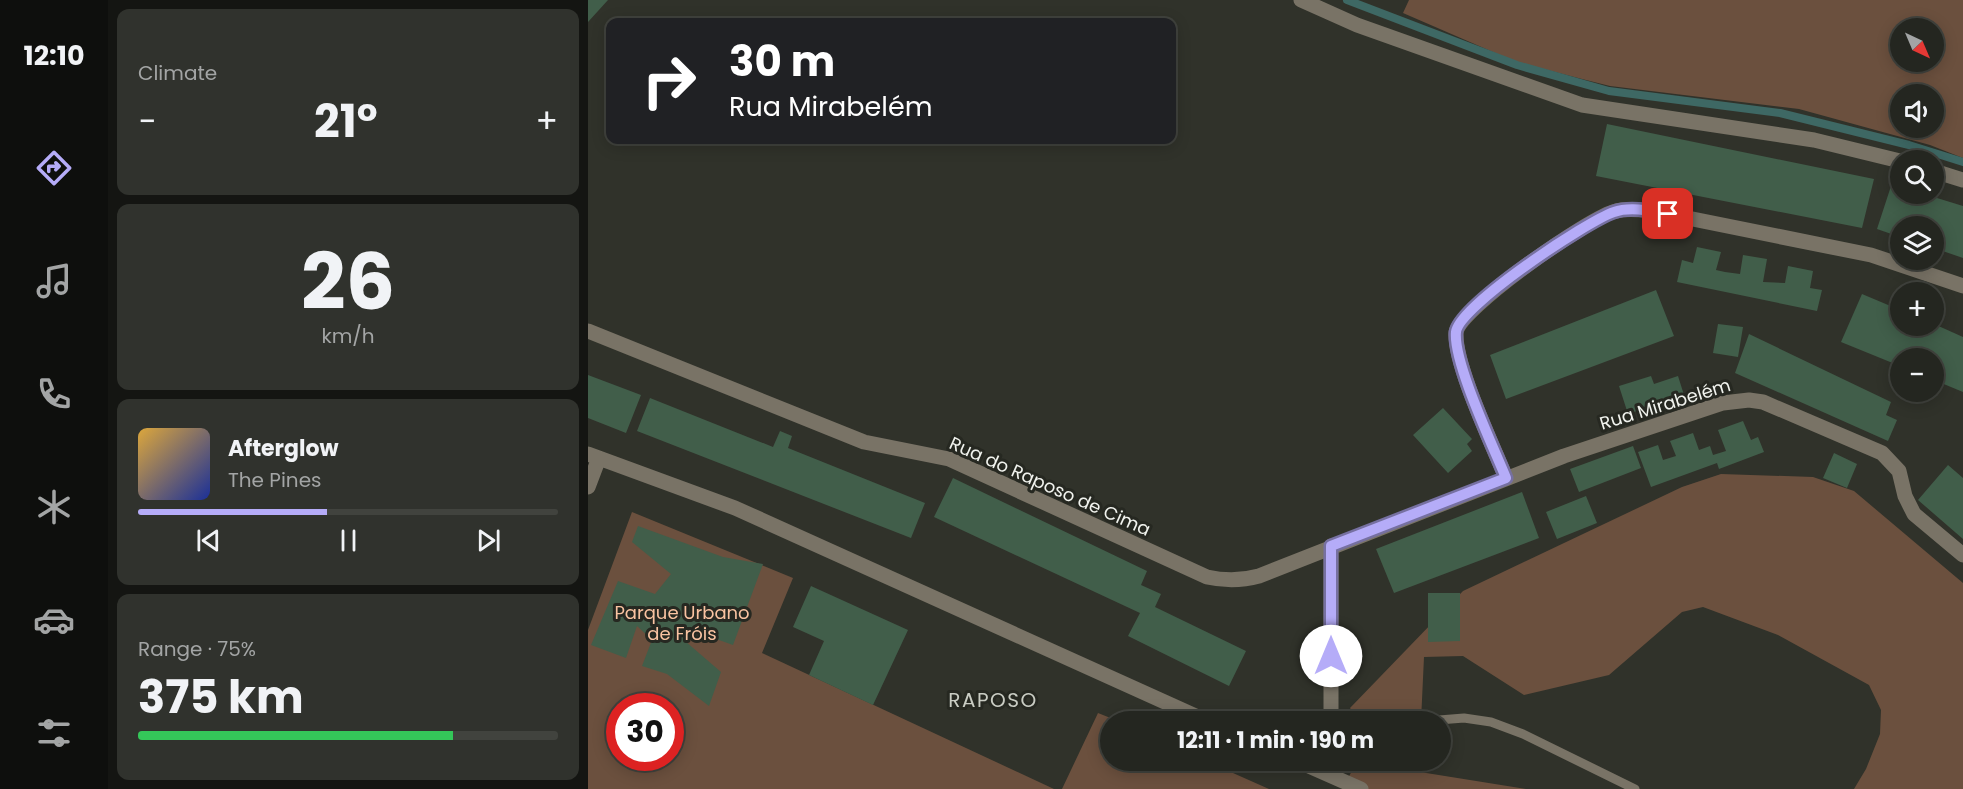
<!DOCTYPE html>
<html lang="en">
<head>
<meta charset="utf-8">
<style>
	:root { --surface:#242620; --page:#30322d; --text:#f1f3f6; --muted:#a3a5a5; --line:#41433e; --accent:#b5acf8 }
	body { margin:0; font-family:Poppins,sans-serif; background:var(--page); color:var(--text); height:100vh; display:flex; flex-direction:column; font-size:22px; white-space:nowrap }
	* { box-sizing:border-box; margin:0 }
	p { font-size:20px; color:var(--muted) }
	.icon { flex:none; width:33px; height:33px; fill:none; stroke:currentColor; stroke-width:2; stroke-linecap:round; stroke-linejoin:round }
	.map { position:relative; flex:1; overflow:hidden }
	.drawer { display:flex; flex-direction:column; gap:9px; padding:9px; background:#141512; width:480px }
	.drawer>* { flex:none }
	.hud { position:absolute; left:18px; top:18px; width:570px; height:126px; border-radius:12px; box-shadow:0 3px 15px #0003,0 0 0 2px var(--line); background:#202124; color:#fff; overflow:hidden }
	.needle { width:39px; rotate:136deg }
	.controls { position:absolute; left:1302px; top:18px; display:grid; gap:12px }
	.controls a { display:grid; place-items:center; width:54px; height:54px; border-radius:50%; background:var(--surface); box-shadow:0 3px 15px #0003,0 0 0 2px var(--line); font-size:30px }
	.speed { position:absolute; left:18px; top:693px; display:flex; gap:12px; font-size:30px; font-weight:700; text-align:center }
	.speed>* { display:grid; place-content:center; width:78px; height:78px; border-radius:50%; background:var(--surface); box-shadow:0 3px 15px #0003,0 0 0 2px var(--line); line-height:1 }
	.speed .limit { border:9px solid #d22; background:#fff; color:#111 }
	.pin { position:absolute; display:grid; place-items:center; width:51px; height:51px; color:#fff; margin:-26px; border-radius:12px; box-shadow:0 3px 9px #0006 }
	.me { position:absolute; width:66px; margin:-33px; rotate:0deg; stroke-linejoin:round; filter:drop-shadow(0 0 4px #0008) }
	.turn { display:flex; align-items:center; gap:21px; height:126px; padding:0 24px; font-size:27px }
	.turn .icon { width:78px; height:78px; stroke-width:2.5 }
	.turn b { display:block; font-size:42px; line-height:51px }
	.big { font-size:45px; font-weight:700; line-height:1.1 }
	.drawer .tile { flex:1; display:flex; flex-direction:column; justify-content:center; gap:9px; min-width:0; padding:0 21px; border-radius:12px; background:var(--page) }
	.drawer .dial { align-items:center; gap:0 }
	.dial b { font-size:78px; line-height:1 }
	.song { display:flex; align-items:center; gap:18px }
	.cover { width:72px; height:72px; border-radius:9px; background:linear-gradient(135deg,hsl(40 70% 55%),hsl(230 70% 35%)) }
	.played { height:6px; border-radius:3px; background:linear-gradient(90deg,var(--accent) 45%,var(--line) 45%) }
	.keys { display:flex; justify-content:space-around; direction:ltr }
	.heat { display:flex; justify-content:space-between; align-items:center; font-size:33px; direction:ltr }
	.charge { height:9px; border-radius:4px; background:linear-gradient(90deg,#34c759 75%,var(--line) 0) }
	.trip { position:absolute; left:512px; top:711px; width:351px; height:60px; border-radius:30px; background:var(--surface); box-shadow:0 3px 15px #0003,0 0 0 2px var(--line); font-weight:700; line-height:60px; text-align:center }
	main { display:flex; flex:1; min-height:0 }
	.tab-bar { display:flex; flex-direction:column; width:108px; justify-content:space-around; align-items:center; background:#0e0f0d; color:var(--muted) }
	.tab-bar .icon { width:42px; height:42px }
	.tab-bar .on { color:var(--accent) }
	.tab-bar b { font-size:27px; color:var(--text) }
	.map>svg:first-child { display:block }
	.green { fill:#6b503e; fill-rule:evenodd }
	.lines { fill:none; stroke-linecap:round; stroke-linejoin:round }
	.stream { stroke:#3e6864; stroke-width:8 }
	.building { fill:#415e4a }
	.lane { stroke:#797366; stroke-width:9 }
	.street { stroke:#797366; stroke-width:15 }
	.route-casing { stroke:#7670a1; stroke-width:15 }
	.route { stroke:#b5acf8; stroke-width:10 }
	.labels { text-anchor:middle; dominant-baseline:central; stroke-width:6; stroke-linejoin:round; paint-order:stroke }
	.street-label { font-size:18px; fill:#f1f3ee; stroke:#262821 }
	.park-label { font-size:18px; fill:#f9c3a1; stroke:#262821 }
	.neighbourhood-label { font-size:20px; letter-spacing:1.5px; fill:#c9ccc3; stroke:#262821 }
</style>
</head>
<body>
<main>
<nav class="tab-bar">
<b>12:10</b>
<svg class="icon on" aria-label="directions" viewBox="0 0 24 24"><path d="M12 3l9 9-9 9-9-9zM9 14v-3h6M13 9l2 2-2 2"/></svg>
<svg class="icon" aria-label="music" viewBox="0 0 24 24"><path d="M9 18V5l10-2v13"/><circle cx="6" cy="18" r="3"/><circle cx="16" cy="16" r="3"/></svg>
<svg class="icon" aria-label="phone" viewBox="0 0 24 24"><path d="M5 4h4l2 5-3 2q2 4 5 5l2-3 5 2v4C11 20 4 13 5 4z"/></svg>
<svg class="icon" aria-label="climate" viewBox="0 0 24 24"><path d="M12 3v18M4 7l16 10M4 17L20 7"/></svg>
<svg class="icon" aria-label="car" viewBox="0 0 24 24"><path d="M5 17H2v-5l4-1 3-4h7l3 4 3 1v5h-3M9 17h6M6 11h13"/><circle cx="7" cy="17" r="2"/><circle cx="17" cy="17" r="2"/></svg>
<svg class="icon" aria-label="filters" viewBox="0 0 24 24"><path d="M4 7h16M4 17h16"/><circle cx="9" cy="7" r="2"/><circle cx="15" cy="17" r="2"/></svg>
</nav>
<section class="drawer">
<div class="tile"><p>Climate</p>
<div class="heat"><a>−</a><b class="big">21°</b><a>+</a></div>
</div>
<div class="tile dial"><b>26</b><p>km/h</p></div>
<div class="tile">
<div class="song"><i class="cover"></i><div><b>Afterglow</b><p>The Pines</p></div></div>
<div class="played"></div>
<div class="keys"><svg class="icon" aria-label="previous" viewBox="0 0 24 24"><path d="M18 5L8 12l10 7zM5 5v14"/></svg><svg class="icon" aria-label="pause" viewBox="0 0 24 24"><path d="M8 5v14M16 5v14"/></svg><svg class="icon" aria-label="next" viewBox="0 0 24 24"><path d="M6 5l10 7-10 7zM19 5v14"/></svg></div>
</div>
<div class="tile"><p>Range · 75%</p><b class="big">375 km</b><div class="charge"></div></div>
</section>
<div class="map">
<svg width="1375" height="789" viewBox="0 0 1375 789">
	<rect width="100%" height="100%" fill="#30322a"/>
	<path class="green" d="M821,0H1375V158L1342,145L1211,109L1022,86L994,79L928,62L815,13ZM1312,28H1346V62H1312ZM1312,94H1346V128H1312Z
		M1133,474L1225,477L1266,491L1375,583V789H1266L1278,769L1292,734L1293,710L1281,685L1190,635L1115,607L1094,612L1021,675L936,695L875,656L836,657L833,721H771L762,708L875,591L1094,487Z
		M44,512L205,578L174,653L466,789H0V630ZM32,706H82V758H32Z
		M510,713L530,721L522,722V760L618,761L681,789H474Z
		M770,760L832,761V772L938,789H754Z"/>
	<g class="lines">
		<path class="stream" d="M759,0L929,65L1021,91L1192,113L1321,145L1375,162"/>
	</g>
	<path class="building" d="M0,0H20L0,22Z
		M1019,124L1286,179L1274,228L1008,176Z
		M1304,183L1312,186V194H1336L1375,206V258L1346,248V226H1312V237L1289,229Z
		M1109,247L1133,252L1128,270L1137,272L1152,274L1155,255L1179,259L1175,282L1197,283L1200,266L1225,271L1222,288L1234,290L1229,311L1089,282L1094,260L1105,263Z
		M1068,290L1086,336L918,399L902,355Z
		M1274,294L1312,310V326L1346,324L1375,337V392L1346,380V358H1312V366L1253,342Z
		M1130,324L1155,327L1150,357L1125,353Z
		M1161,334L1303,402L1298,415L1309,420L1300,441L1147,373Z
		M0,375L53,395L38,433L0,418Z
		M1063,376L1066,384L1090,376L1096,395L1040,414L1031,386Z
		M62,398L185,447L192,431L204,436L200,448L337,503L323,538L49,431Z
		M855,408L884,439L879,444L884,451L860,473L825,435Z
		M1155,421L1163,440L1170,437L1176,452L1131,469L1129,463L1063,487L1050,452L1070,445L1075,460L1088,456L1082,441L1105,433L1111,450L1122,446L1125,455L1138,451L1130,430Z
		M1045,446L1053,468L991,492L982,469Z
		M1246,453L1269,464L1259,488L1235,478Z
		M1360,465L1375,478V539L1330,500Z
		M365,478L559,571L553,585L573,594L567,607L658,651L641,686L540,636L552,613L346,517Z
		M934,492L951,538L806,593L788,549Z
		M998,496L1009,523L969,539L958,512Z
		M50,526L135,557L175,564L145,645L103,630L97,641L133,672L121,706L79,674L54,666L64,640L49,626L38,658L3,645L30,581L67,594L83,574L44,542Z
		M223,586L320,630L285,705L221,675L236,641L205,627Z
		M840,593H872V641L840,642Z"/>
	<g class="lines">
		<path class="lane" d="M826,722L876,718L903,722L935,734L1047,789"/>
		<path class="street" d="M713,0L769,25L994,105L1226,140L1312,161
			M1346,171L1375,180
			M0,331L276,442L361,459L619,577C637,581 653,581 671,576L976,456L1135,403L1161,400L1175,402L1294,453L1311,471L1317,496L1326,514L1375,555
			M0,454L147,508L621,722
			M918,478C904,443 867,367 868,333C870,309 1003,216 1028,211C1038,208 1050,210 1060,210L1283,255L1375,286
			M0,487L11,458
			M743,722V546
			M707,760L773,789"/>
	</g>
	<g class="lines">
		<g class="route-casing">
			<path id="route" d="M743,656V546L918,478C905,446 865,362 868,332C871,306 999,221 1026,212C1042,206 1064,211 1080,214"/>
		</g>
		<use href="#route" class="route"/>
	</g>
	<g class="labels">
		<g class="street-label">
			<text transform="translate(1077 404) rotate(-17)">Rua Mirabelém</text>
			<text transform="translate(462 486) rotate(24)">Rua do Raposo de Cima</text>
		</g>
		<g class="park-label">
			<text x="94" y="612">Parque Urbano<tspan x="94" dy="21">de Fróis</tspan></text>
		</g>
		<g class="neighbourhood-label">
			<text x="405" y="700">RAPOSO</text>
		</g>
	</g>
</svg>
<div class="controls">
<a><svg class="needle" viewBox="-14 -14 28 28"><path d="M0-13l5 13h-10z" fill="#e53935"/><path d="M0 13l5-13h-10z" fill="#a3a5a5"/></svg></a>
<a><svg class="icon" aria-label="sound" viewBox="0 0 24 24"><path d="M4 9h4l5-4v14l-5-4H4zM17 9q2 3 0 6"/></svg></a>
<a><svg class="icon" aria-label="search" viewBox="0 0 24 24"><circle cx="10" cy="10" r="6"/><path d="M15 15l6 6"/></svg></a>
<a><svg class="icon" aria-label="layers" viewBox="0 0 24 24"><path d="M12 4l9 5-9 5-9-5zM3 14l9 5 9-5"/></svg></a>
<a>+</a>
<a>−</a>
</div>
<div class="speed"><div class="limit">30</div></div>
<div class="pin" style="left:1080px;top:214px;background:#d93025"><svg class="icon" aria-label="arrive" viewBox="0 0 24 24"><path d="M6 21V4h12l-3 4 3 4H6"/></svg></div>
<svg class="me" style="left:743px;top:656px" viewBox="-20 -20 40 40"><circle r="19" fill="#fff"/><path d="M0-13L10 11 0 6-10 11z" fill="#b5acf8"/></svg>
<div class="trip">12:11 · 1 min · 190 m</div>
<div class="hud">
<div class="turn"><svg class="icon" aria-label="right" viewBox="0 0 24 24"><path d="M7 20v-9h11M14 6l5 5-5 5"/></svg><div><b>30 m</b>Rua Mirabelém</div></div>
</div>
</div>
</main>
</body>
</html>
